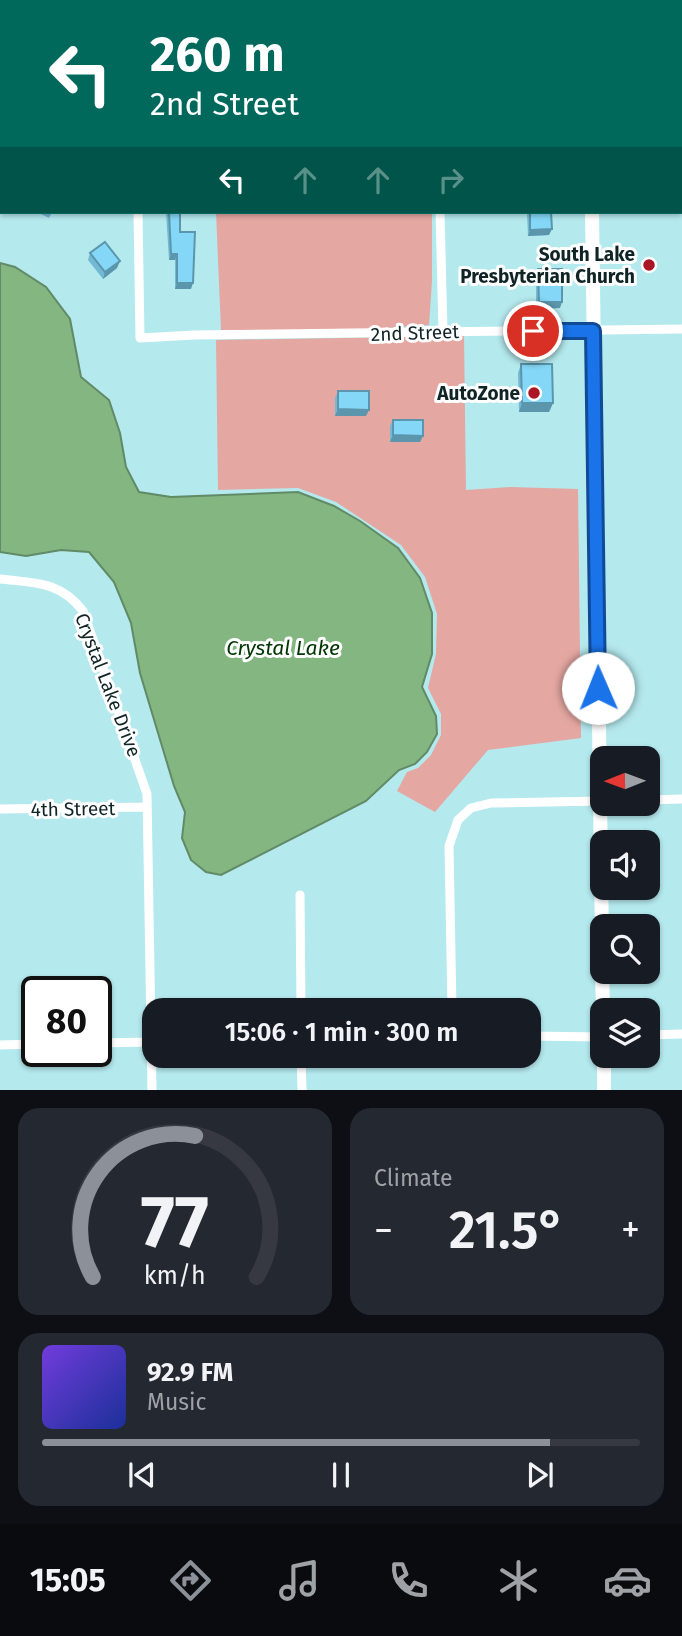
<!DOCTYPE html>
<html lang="en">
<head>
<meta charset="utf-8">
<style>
	:root { --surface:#171b24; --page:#242831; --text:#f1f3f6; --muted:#9ea1a6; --line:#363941; --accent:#8c9099 }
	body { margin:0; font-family:"Fira Sans",sans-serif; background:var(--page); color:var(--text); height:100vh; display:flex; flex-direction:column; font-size:26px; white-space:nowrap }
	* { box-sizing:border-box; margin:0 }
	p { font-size:23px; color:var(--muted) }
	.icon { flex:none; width:38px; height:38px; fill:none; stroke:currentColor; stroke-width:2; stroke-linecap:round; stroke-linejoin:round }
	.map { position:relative; height:1090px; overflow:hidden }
	.details { display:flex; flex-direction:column; gap:18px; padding:18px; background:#0d0f14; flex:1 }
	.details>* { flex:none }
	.hud { position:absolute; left:0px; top:0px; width:682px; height:214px; box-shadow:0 2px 5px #0004; background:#00695c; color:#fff; overflow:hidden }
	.needle { width:46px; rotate:269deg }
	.fabs { position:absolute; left:590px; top:746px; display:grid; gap:14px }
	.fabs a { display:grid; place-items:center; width:70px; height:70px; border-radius:14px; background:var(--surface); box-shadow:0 2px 5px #0004; font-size:35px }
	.speed { position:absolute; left:21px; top:976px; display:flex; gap:14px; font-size:35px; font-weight:700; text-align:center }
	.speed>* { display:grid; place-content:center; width:91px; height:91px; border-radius:50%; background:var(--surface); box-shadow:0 2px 5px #0004; line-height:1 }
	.speed .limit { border:4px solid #111; border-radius:10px; background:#fff; color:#111 }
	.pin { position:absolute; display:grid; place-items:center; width:60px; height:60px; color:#fff; margin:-30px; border:4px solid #fff; border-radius:50%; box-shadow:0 2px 7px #0007 }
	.me { position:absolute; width:77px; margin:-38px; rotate:359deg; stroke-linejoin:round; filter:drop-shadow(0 0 5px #0008) }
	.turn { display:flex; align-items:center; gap:24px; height:147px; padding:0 35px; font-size:32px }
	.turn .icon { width:91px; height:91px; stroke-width:2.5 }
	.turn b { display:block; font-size:49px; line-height:60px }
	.lanes { display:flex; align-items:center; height:66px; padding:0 35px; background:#0003; justify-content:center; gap:35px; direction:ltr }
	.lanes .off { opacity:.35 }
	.big { font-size:52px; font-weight:600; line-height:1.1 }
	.details .tile { flex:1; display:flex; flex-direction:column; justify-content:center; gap:10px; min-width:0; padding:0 24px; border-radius:21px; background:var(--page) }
	.details .dial { align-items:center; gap:0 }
	.dial svg { height:182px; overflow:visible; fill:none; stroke:var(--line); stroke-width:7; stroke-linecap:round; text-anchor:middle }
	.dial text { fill:var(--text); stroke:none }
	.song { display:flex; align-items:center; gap:21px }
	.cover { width:84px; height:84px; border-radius:10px; background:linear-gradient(135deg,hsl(260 70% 55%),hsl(230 70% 35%)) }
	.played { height:7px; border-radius:4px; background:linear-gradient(90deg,var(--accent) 85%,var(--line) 85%) }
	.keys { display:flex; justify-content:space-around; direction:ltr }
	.heat { display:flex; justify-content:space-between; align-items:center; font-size:38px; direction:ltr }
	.details .tiles { flex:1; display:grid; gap:18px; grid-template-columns:1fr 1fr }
	.tile:last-child { grid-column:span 2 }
	.trip { position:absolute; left:142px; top:998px; width:399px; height:70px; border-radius:21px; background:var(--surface); box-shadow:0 2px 5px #0004; font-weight:600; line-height:70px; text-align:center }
	.dock { display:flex; height:112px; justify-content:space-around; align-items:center; background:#090b0e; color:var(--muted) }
	.dock .icon { width:49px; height:49px }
	.dock .current { color:var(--accent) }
	.dock b { font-size:32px; color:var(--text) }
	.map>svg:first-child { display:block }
	.green { fill:#e5a7a2 }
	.water { fill:#84b682; stroke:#618a66; stroke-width:2 }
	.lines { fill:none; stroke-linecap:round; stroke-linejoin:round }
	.minor { stroke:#fff; stroke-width:9 }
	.tertiary { stroke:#fff; stroke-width:10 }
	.trunk { stroke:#fff; stroke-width:14 }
	.wall { fill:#72b9d4 }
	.shaded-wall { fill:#5c96ac }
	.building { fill:#84d7f6; stroke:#5c96ac; stroke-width:2 }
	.route-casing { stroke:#114b97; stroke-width:18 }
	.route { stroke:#1a73e8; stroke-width:12 }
	.poi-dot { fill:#ab1625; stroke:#fefefe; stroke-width:2.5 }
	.labels { text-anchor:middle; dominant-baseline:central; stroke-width:6; stroke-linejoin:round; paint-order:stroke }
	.poi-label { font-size:19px; font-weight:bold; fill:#102426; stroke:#fefefe; text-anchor:end }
	.street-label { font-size:19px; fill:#102426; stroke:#fefefe }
	.water-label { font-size:21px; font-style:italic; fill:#003602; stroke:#fefefe }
</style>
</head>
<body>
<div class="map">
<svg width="682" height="1090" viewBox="0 0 682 1090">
	<rect width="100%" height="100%" fill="#b4e9ee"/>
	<path class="green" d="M216,212H432V281L429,325L358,330H221Z
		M464,336L466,490L511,487L578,489L581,738L488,750L435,812L397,791L407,772L418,768L431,755L441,735V714L428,688L436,654L437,614L425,577L401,545L336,502L298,488L218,490L216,340Z"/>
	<path class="water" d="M0,263L15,267L46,287L70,319L81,377L109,400L120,433L126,467L139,492L171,497L298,492L334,506L360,521L398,548L420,578L432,613V654L422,687L436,716L437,734L427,752L415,764L399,770L366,801L221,875L206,872L191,860L182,838L185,812L174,786L140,673L131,623L114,582L89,552L61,550L26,556L0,552Z"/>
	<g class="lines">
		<path class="minor" d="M142,0V2
			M547,0V2
			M138,212L140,338L194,335L682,329
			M440,212L443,332
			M0,579C35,583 60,581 83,611L147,794L152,1090
			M648,800L682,799
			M0,809L147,807
			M300,895L301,1010
			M452,1010L449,846L458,820L471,808L491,803L602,801
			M648,1035L682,1034
			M528,1036L602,1037
			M96,1043L154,1042
			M0,1045L37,1044
			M301,1055L302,1090"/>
		<path class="tertiary" d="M0,95H2
			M681,139L682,140"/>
		<path class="trunk" d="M596,2V0
			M592,212L602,941
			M602,971L603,1010
			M604,1055V1090"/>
	</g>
	<path class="wall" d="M37,212H52L49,218Z
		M166,212H180V232L191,289H175V260H169Z
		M527,212H551L549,235L528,236Z
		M90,253L117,268L103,279L88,260Z
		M538,269L560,308L536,309V276Z
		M521,364L553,403L549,412H519L518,373Z
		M338,391L366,416H335V398Z
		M393,420L423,436L420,442H390V426Z"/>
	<path class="shaded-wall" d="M552,229L549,235L528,236L530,230Z
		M171,254H177L175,260H169Z
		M120,261L117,268L103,279L105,272Z
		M177,283H193L191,289H175Z
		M539,302H562L560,308L536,309Z
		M522,403H553L549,412H519Z
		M338,409L369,410L366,416H335Z
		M393,435L423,436L420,442H390Z"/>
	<path class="building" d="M507,0H530V2H507Z
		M652,0H677L678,2H653Z
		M681,7L682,9V25L681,26Z
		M681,92L682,93V107L681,106Z
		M169,212H180V232H195L193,283H177V254H171Z
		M530,212H551L552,229L530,230Z
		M105,242L120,261L105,272L90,253Z
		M538,269H562V302H539Z
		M521,364H552L553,403H522Z
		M338,391H369V410L338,409Z
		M393,420H423V436L393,435Z"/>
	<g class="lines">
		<g class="route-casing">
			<path id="route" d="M533,331H593L598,688"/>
		</g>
		<use href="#route" class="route"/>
	</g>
	<g class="poi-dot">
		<circle cx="649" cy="265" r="7"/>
		<circle cx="534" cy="393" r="7"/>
	</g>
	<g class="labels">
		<g class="poi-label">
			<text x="635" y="254">South Lake<tspan x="635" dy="22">Presbyterian Church</tspan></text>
			<text x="520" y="393">AutoZone</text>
		</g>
		<g class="street-label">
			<text transform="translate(415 333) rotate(-2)">2nd Street</text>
			<text transform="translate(108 685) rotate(69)">Crystal Lake Drive</text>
			<text transform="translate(73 809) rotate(-1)">4th Street</text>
		</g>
		<g class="water-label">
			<text x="283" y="648">Crystal Lake</text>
		</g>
	</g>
</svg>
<div class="fabs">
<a><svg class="needle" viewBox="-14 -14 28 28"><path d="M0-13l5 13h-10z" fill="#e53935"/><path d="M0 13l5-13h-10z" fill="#9ea1a6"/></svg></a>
<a><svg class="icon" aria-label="sound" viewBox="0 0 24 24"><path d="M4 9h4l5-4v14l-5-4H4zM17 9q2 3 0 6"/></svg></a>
<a><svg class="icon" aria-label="search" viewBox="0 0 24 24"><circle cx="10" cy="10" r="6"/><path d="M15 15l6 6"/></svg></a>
<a><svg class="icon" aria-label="layers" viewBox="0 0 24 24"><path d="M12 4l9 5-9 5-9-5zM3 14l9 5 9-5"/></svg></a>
</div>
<div class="speed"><div class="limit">80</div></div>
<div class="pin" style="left:533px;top:331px;background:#d93025"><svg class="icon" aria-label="arrive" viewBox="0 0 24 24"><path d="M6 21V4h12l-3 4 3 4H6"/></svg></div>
<svg class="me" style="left:598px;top:688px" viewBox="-20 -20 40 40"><circle r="19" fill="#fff"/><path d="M0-13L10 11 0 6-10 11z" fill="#1a73e8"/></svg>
<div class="trip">15:06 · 1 min · 300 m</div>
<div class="hud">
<div class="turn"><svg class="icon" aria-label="left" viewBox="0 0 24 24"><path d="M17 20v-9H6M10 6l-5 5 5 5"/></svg><div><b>260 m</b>2nd Street</div></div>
<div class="lanes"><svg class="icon" aria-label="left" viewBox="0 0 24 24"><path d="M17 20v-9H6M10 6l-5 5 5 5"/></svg><svg class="icon off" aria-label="ahead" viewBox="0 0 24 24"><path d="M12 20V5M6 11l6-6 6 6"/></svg><svg class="icon off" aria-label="ahead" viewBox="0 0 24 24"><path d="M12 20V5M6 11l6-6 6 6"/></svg><svg class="icon off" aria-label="right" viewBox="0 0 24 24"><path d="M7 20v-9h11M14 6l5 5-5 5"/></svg></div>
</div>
</div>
<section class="details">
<div class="tiles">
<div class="tile dial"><svg viewBox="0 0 100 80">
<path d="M14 69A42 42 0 1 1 86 69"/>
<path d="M14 69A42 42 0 0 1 59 7" stroke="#8c9099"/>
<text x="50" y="56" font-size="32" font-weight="700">77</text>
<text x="50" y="72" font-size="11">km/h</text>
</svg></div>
<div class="tile"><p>Climate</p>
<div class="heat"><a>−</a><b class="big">21.5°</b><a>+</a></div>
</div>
<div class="tile">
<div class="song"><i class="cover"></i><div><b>92.9 FM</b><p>Music</p></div></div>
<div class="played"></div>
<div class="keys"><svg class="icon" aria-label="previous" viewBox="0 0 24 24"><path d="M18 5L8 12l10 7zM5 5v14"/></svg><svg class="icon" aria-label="pause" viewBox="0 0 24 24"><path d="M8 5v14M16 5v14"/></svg><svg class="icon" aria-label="next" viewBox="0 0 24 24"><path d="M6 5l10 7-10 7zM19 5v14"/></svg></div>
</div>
</div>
</section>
<nav class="dock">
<b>15:05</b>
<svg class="icon current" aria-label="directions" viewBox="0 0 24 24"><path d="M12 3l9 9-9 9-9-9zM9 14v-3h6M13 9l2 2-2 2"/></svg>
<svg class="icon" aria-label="music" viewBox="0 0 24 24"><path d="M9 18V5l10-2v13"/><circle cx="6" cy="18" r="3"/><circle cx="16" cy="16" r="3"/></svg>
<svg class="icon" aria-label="phone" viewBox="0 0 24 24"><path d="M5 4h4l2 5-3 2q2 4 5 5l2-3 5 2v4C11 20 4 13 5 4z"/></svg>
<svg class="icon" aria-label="climate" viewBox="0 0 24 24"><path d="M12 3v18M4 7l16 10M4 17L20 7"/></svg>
<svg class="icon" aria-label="car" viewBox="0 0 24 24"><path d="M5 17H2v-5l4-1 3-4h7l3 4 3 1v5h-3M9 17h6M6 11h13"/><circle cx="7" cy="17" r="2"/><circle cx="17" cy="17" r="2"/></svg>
</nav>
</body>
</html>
